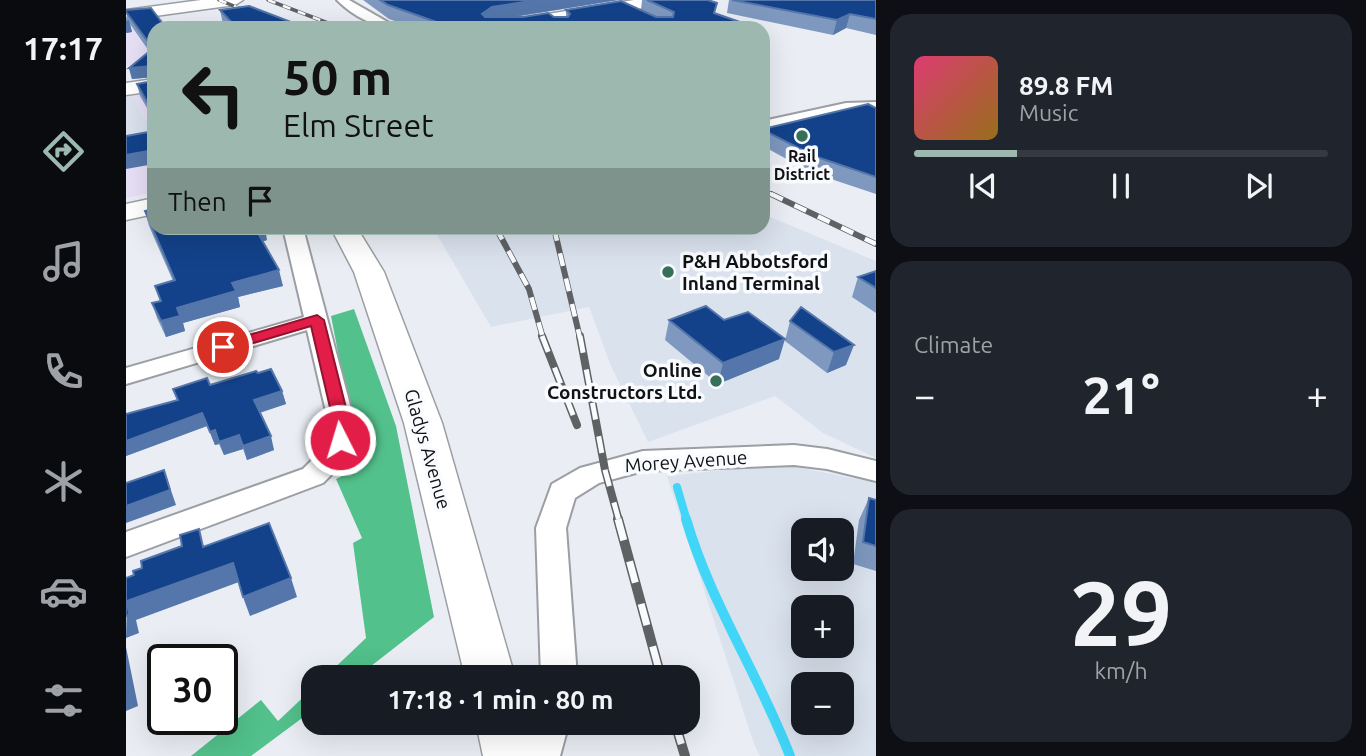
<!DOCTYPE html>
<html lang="en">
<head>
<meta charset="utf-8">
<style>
	:root { --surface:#171b24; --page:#20242c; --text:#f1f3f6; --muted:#9ea1a6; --line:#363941; --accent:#9db8af }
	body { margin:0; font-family:Ubuntu,sans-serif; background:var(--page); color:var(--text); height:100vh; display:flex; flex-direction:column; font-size:26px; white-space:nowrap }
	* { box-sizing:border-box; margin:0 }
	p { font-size:23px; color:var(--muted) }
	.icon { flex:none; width:38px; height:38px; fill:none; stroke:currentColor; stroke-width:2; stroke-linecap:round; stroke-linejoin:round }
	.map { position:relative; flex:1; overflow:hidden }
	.details { display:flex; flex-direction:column; gap:14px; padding:14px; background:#0d0f14; width:490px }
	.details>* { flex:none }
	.hud { position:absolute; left:21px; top:21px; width:623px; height:214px; border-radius:21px; box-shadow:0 7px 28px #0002; background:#9db8af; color:#111; overflow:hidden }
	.buttons { position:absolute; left:665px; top:518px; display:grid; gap:14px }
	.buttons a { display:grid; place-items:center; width:63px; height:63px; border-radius:14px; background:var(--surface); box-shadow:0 7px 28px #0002; font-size:35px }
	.speed { position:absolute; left:21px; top:644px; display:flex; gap:14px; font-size:35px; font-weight:700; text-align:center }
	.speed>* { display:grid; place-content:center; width:91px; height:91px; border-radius:50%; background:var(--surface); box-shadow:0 7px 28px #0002; line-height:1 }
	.speed .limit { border:4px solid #111; border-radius:10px; background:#fff; color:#111 }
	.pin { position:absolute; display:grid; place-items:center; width:60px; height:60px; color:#fff; margin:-30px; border:4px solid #fff; border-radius:50%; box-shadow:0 2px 7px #0007 }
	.me { position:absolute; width:77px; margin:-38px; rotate:355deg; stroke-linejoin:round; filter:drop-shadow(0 0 5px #0008) }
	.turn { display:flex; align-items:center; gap:24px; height:147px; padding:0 21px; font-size:32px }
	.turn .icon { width:91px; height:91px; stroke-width:2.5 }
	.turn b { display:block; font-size:49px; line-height:60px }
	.then { display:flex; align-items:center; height:66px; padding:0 21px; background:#0003; gap:14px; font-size:26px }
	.big { font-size:52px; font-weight:700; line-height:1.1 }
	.details .tile { flex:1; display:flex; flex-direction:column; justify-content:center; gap:10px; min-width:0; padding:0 24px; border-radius:21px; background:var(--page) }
	.details .dial { align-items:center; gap:0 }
	.dial b { font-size:91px; line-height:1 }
	.song { display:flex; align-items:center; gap:21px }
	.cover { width:84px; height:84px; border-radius:10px; background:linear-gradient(135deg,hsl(340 70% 55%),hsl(40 70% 35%)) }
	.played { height:7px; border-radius:4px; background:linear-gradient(90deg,var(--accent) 25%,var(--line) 25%) }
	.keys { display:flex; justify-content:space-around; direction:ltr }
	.heat { display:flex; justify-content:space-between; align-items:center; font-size:38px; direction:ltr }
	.trip { position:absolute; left:175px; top:665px; width:399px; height:70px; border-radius:21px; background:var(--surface); box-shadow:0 7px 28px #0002; font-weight:700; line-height:70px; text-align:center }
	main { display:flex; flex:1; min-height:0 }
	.tab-bar { display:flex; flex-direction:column; width:126px; justify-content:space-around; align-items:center; background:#090b0e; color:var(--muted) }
	.tab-bar .icon { width:49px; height:49px }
	.tab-bar .current { color:var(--accent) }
	.tab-bar b { font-size:32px; color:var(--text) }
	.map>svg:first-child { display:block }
	.commercial { fill:#e7e0f6 }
	.built { fill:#dae2ee; fill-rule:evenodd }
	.forest { fill:#52c18b }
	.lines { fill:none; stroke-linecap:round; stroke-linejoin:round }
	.stream-far1 { stroke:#41d5f8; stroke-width:8 }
	.stream { stroke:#41d5f8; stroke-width:10 }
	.street-casing { stroke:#9b9fa4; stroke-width:4 }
	.secondary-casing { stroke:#9b9fa4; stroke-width:3 }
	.street { fill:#fff; fill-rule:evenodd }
	.secondary { fill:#fff; fill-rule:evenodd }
	.rail-far4-casing { stroke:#5f6164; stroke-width:3.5 }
	.rail-far3-casing { stroke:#5f6164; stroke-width:5 }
	.rail-far2-casing { stroke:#5f6164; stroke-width:6 }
	.rail-far1-casing { stroke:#5f6164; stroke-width:8 }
	.rail-casing { stroke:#5f6164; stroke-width:10 }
	.rail-far4 { stroke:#f9fbff; stroke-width:2.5; stroke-dasharray:8; stroke-linecap:butt }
	.rail-far3 { stroke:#f9fbff; stroke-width:3.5; stroke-dasharray:10; stroke-linecap:butt }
	.rail-far2 { stroke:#f9fbff; stroke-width:4.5; stroke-dasharray:13; stroke-linecap:butt }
	.rail-far1 { stroke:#f9fbff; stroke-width:5; stroke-dasharray:17; stroke-linecap:butt }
	.rail { stroke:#f9fbff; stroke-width:7; stroke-dasharray:22; stroke-linecap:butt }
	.wall { fill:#7e98bf }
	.shaded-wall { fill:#5476aa }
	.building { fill:#13428a; stroke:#5476aa; stroke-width:2 }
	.route { fill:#e11d48; stroke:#92132f; stroke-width:2 }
	.poi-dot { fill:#367058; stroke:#f9fbff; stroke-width:2.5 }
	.labels { text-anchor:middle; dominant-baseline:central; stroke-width:7; stroke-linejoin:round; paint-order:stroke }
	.far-poi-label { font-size:16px; font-weight:bold; fill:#111214; stroke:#f9fbff }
	.poi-label { font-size:19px; font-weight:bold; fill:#111214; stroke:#f9fbff; text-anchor:start }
	.street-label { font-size:19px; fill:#111214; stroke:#f9fbff }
</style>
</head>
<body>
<main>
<nav class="tab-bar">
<b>17:17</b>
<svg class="icon current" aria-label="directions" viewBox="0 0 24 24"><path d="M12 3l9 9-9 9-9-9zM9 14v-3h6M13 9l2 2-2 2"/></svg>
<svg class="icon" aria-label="music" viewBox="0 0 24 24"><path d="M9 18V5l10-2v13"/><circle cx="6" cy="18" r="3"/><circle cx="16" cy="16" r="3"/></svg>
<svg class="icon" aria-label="phone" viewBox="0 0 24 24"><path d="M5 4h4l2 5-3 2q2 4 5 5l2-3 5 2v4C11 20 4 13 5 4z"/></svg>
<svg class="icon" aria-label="climate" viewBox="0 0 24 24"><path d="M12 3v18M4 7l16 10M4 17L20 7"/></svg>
<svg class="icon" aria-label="car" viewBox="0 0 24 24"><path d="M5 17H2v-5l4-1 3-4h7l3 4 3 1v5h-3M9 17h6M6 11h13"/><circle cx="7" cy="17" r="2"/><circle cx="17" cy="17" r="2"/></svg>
<svg class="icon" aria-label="filters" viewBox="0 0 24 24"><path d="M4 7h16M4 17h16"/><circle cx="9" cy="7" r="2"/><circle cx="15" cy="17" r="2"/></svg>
</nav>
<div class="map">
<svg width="750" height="756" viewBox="0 0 750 756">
	<rect width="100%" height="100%" fill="#eaeef4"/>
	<path class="commercial" d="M30,17L36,18L43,28H28V61L0,66V20Z
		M28,93V192L0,198V141L28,135L7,96Z"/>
	<path class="built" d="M7,96L28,136L0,141V97Z
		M637,214L750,261V458L697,433L649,396L522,442L485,366L463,307L365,327L307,228H637Z
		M637,466L671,467L750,483V756H634L628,744L541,476ZM677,530H716V569H677ZM677,607H716V646H677ZM677,684H716V723H677Z"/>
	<path class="forest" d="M228,309L270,426L308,617L231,677H199L240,638L227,543L236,538L210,479L220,474L231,451L205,316Z
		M187,688V710L125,756H65L135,700L152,721Z"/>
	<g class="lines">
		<path class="stream-far1" d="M551,487L561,521"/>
		<path class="stream" d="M560,519C584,602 633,675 664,756"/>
		<g class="street-casing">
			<path id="street" d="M211,0H223L272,28C249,28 227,16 211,0Z
				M750,102V110L720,111L637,131V121L720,103Z
				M157,228H177L227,416L223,450L211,469L197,483L0,557V532L177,469L196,450L201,416L181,330L0,384V368L178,317Z
				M668,445L701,449L750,461V481L701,469L668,465L517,471L473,483L449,498L440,528L451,677H415L410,528L426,484L454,468L517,451Z
				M405,723H443L434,756H396Z"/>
		</g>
		<g class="secondary-casing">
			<path id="secondary" d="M75,0H117L109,5L0,20V10Z
				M508,0H544L536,5L397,28H359L367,23Z
				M28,79V91L0,95V83Z
				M28,198V214L0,220V204Z
				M205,228H231L258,272L316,423L389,677H339L278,423L228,272Z
				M350,723H402L411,756H357Z"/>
		</g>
		<use href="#street" class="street"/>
		<use href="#secondary" class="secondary"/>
		<g class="rail-far4-casing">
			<path id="rail-far4" d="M93,0L162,28
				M142,0L215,28"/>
		</g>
		<g class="rail-far3-casing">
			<path id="rail-far3" d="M637,190L649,196"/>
		</g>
		<g class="rail-far2-casing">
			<path id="rail-far2" d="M645,194L750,244
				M370,228L403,289L417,338
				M428,228L454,338"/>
		</g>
		<g class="rail-far1-casing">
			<path id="rail-far1" d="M416,336L451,425
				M454,336L479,470L493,521"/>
		</g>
		<g class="rail-casing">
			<path id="rail" d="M492,519L535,677
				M549,723L559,756"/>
		</g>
		<use href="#rail-far4" class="rail-far4"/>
		<use href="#rail-far3" class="rail-far3"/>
		<use href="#rail-far2" class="rail-far2"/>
		<use href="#rail-far1" class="rail-far1"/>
		<use href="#rail" class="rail"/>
	</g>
	<path class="wall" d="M237,0H492L389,17H440V10H515L516,0H582L589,13L631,28H289L263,19Z
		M603,0H750V35L720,28L707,35L601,13Z
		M0,10L28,28V120L14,96L11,84L27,81V77L6,79L3,68L23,51L4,24L6,32L0,33V16L1,18Z
		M94,10L178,28H100L97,24Z
		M750,108V194L684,172L637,146V129Z
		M19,211L141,240L136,242L157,286L112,297L114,307L57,323L59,331L40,337L31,318L26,303L34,301L29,286L47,281L23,226Z
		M750,271V313L726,297L732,277Z
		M675,307L720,365L701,373L659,341L664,321Z
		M543,320H598L653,359L592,384L539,340Z
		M132,373L156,391L160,404L134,413L148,450L121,460L117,449L98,455L93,444L89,445L81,426L0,456V414L51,400L47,389L84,385Z
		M743,498L750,500V571L727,564L733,520Z"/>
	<path class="shaded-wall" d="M411,0H492L367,20L356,28V14L366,7Z
		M724,14L720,28L707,35L711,20Z
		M3,20L6,32L0,33V21Z
		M27,66L28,77L6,79L3,68Z
		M28,150V164L0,169V155Z
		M129,228H139L141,240L132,243Z
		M153,270L157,286L112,297L114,307L57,323L59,331L40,337L35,321L51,308L106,283Z
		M659,339L653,359L592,384L597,363Z
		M728,345L720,365L701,373L708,352Z
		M156,391L160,404L132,413L128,400Z
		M76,413L81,426L0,456V441Z
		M89,430L93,444L89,445L84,432Z
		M113,435L117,449L98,455L93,442Z
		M145,436L148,450L121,460L117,446Z
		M38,470L50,505L0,523V506Z
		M107,563L113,582L10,620L13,633L0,638L1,601Z
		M165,578L171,597L124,616L117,597Z
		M0,647L12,706L0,711Z
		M51,719H71L42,731L38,724Z"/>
	<path class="building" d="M254,0H411L366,7L356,14L359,17H397L422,13L428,17H442L444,14L440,10L495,1L530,17H547L548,12L521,0H582L591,3L588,13L631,28H316L322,26L262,5Z
		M606,0H750V19L724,14L711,20Z
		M123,6L178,27L171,28H111L94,10Z
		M25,8L40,28H28V47H26L0,12V10Z
		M24,51L28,56V114L11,84L27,81V66L3,68Z
		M742,104L750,108V177L688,156L637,130V129Z
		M28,131V150L0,155V136Z
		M28,209V228H132H129L153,270L106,283L110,291L51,308L54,316L35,321L26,303L35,301L29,286L49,280L19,211Z
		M750,271V288L732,277Z
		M580,306L598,320L622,312L659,339L597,363L543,320Z
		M675,307L728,345L708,352L664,321Z
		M145,369L156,391L128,400L145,436L117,446L113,435L93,442L89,430L84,432L76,413L0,441V414L52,400L47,389L81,378L84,385L130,371L132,373Z
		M38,470L44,490L0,506V483Z
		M743,498L750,500V546L737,542Z
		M143,523L165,578L117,597L107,563L1,601L3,614L0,616V578L8,575L7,571L16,568L15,561L56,546L54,535L73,529L77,547Z
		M37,688V716L32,690Z
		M37,719H51L38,724Z"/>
	<path class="route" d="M191,315L198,320L222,416L223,440L214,446L206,440V416L185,326L97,352L89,347L92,344Z"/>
	<g class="poi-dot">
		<circle cx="676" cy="136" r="7"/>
		<circle cx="542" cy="272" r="7"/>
		<circle cx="590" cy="381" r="7"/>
	</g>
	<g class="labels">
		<g class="far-poi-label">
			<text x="676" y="156">Rail<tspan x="676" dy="18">District</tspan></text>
		</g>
		<g class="poi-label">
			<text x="556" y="261">P&amp;H Abbotsford<tspan x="556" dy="22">Inland Terminal</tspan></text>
			<text x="576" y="370" text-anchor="end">Online<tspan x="576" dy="22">Constructors Ltd.</tspan></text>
		</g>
		<g class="street-label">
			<text transform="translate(302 449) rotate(74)">Gladys Avenue</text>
			<text transform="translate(560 461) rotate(-4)">Morey Avenue</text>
		</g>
	</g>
</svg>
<div class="buttons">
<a><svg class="icon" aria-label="sound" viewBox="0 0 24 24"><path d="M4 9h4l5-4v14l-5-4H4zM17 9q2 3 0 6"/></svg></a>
<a>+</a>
<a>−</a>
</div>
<div class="speed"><div class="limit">30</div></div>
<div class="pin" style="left:97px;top:347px;background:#d93025"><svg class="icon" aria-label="arrive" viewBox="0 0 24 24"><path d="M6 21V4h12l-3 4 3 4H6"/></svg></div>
<svg class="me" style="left:214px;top:440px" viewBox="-20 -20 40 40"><circle r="17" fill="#e11d48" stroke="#fff" stroke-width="3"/><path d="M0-11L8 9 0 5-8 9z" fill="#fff"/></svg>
<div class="trip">17:18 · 1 min · 80 m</div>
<div class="hud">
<div class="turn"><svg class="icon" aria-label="left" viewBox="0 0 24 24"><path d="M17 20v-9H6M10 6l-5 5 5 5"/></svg><div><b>50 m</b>Elm Street</div></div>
<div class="then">Then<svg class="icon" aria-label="arrive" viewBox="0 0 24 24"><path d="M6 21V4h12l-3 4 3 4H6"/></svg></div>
</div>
</div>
<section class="details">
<div class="tile">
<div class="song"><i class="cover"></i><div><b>89.8 FM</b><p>Music</p></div></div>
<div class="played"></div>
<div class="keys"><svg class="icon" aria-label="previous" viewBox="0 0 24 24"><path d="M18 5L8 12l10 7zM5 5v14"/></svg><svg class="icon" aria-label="pause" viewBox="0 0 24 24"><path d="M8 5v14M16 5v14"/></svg><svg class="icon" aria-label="next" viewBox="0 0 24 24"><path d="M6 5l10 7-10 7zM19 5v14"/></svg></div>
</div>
<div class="tile"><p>Climate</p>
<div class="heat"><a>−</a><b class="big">21°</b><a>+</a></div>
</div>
<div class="tile dial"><b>29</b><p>km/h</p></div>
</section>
</main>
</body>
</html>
